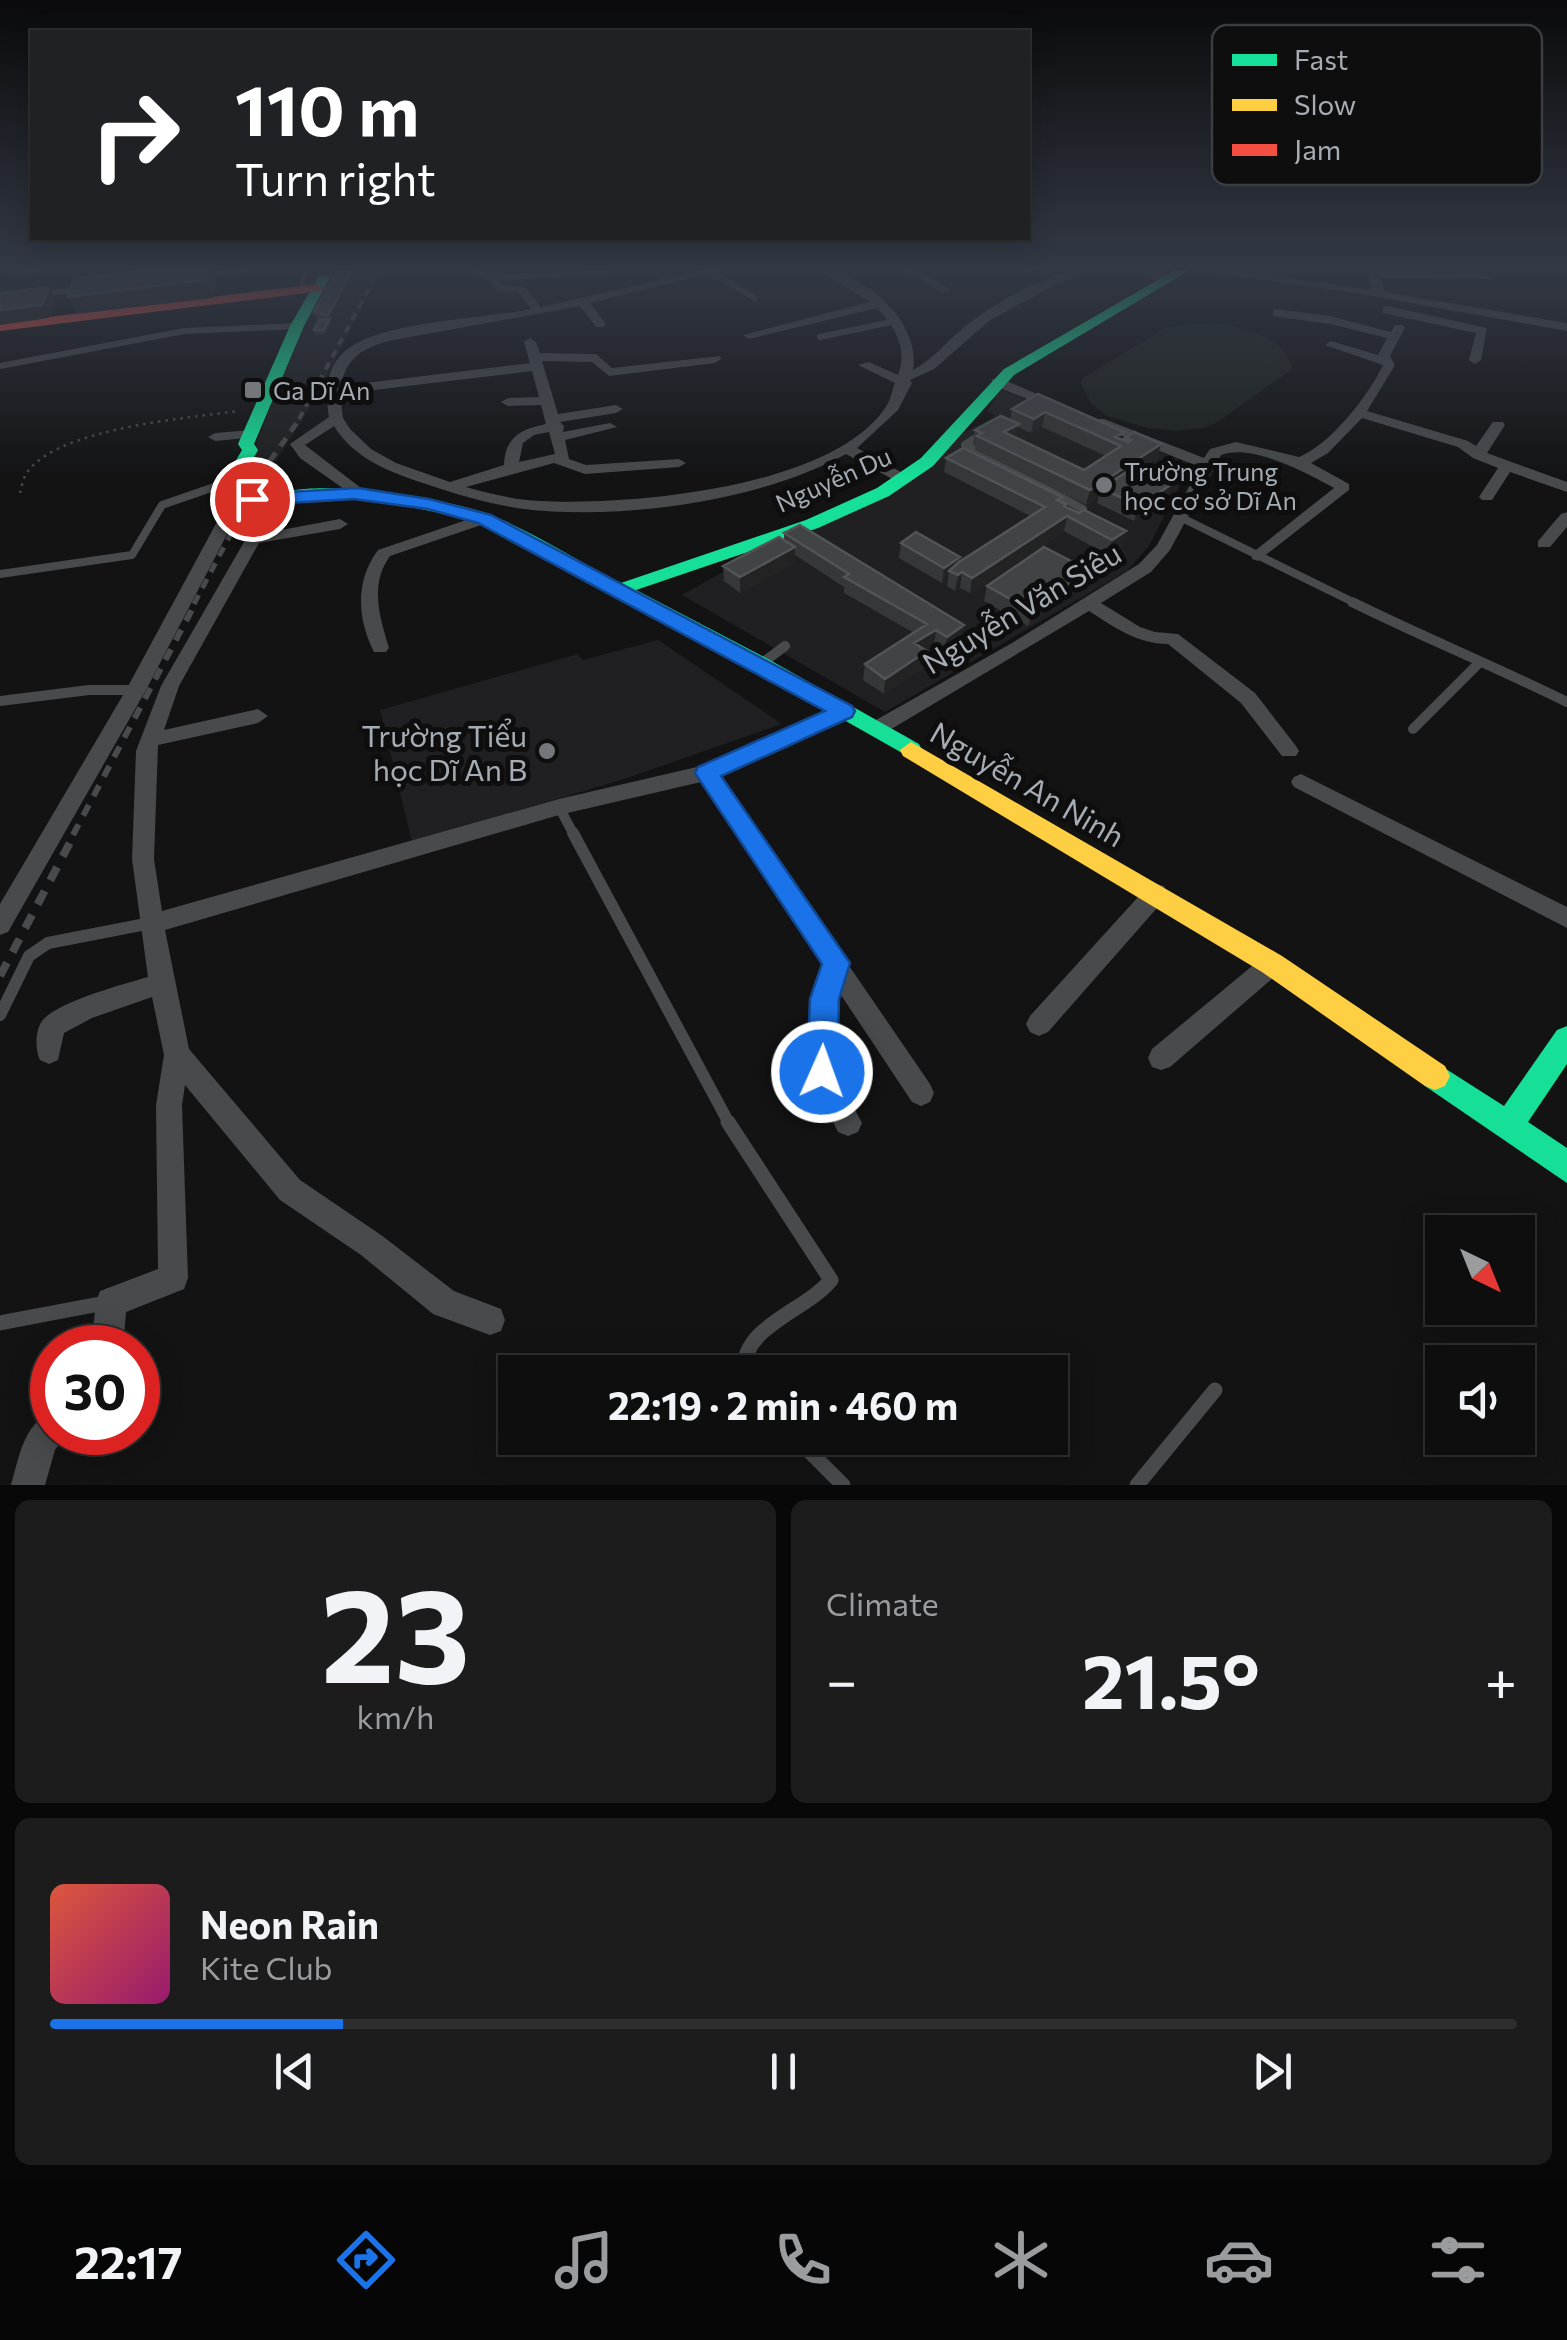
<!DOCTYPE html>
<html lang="en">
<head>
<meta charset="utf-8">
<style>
	:root { --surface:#0e0e0f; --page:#1c1c1d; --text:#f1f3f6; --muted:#9b9c9e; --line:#2e2e2f; --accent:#1a73e8 }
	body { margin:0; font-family:Commissioner,sans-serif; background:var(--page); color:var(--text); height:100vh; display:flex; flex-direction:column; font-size:38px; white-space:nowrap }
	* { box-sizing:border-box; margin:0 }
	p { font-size:32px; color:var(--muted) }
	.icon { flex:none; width:55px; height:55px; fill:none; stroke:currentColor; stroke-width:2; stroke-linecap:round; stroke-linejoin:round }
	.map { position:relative; height:1485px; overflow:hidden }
	.drawer { display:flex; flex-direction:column; gap:15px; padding:15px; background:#080808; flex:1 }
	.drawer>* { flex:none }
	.top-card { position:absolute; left:30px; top:30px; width:1000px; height:210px; border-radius:0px; box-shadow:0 5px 25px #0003,0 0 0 2px var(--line); background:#202124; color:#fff; overflow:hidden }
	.needle { width:65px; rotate:137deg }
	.controls { position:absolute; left:1425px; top:1215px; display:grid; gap:20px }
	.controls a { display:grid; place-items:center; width:110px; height:110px; border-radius:0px; background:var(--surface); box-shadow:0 5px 25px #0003,0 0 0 2px var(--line); font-size:50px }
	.speed { position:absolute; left:30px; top:1325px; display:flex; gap:20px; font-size:50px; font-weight:700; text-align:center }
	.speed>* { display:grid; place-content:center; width:130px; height:130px; border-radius:50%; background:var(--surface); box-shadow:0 5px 25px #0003,0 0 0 2px var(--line); line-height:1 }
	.speed .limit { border:15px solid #d22; background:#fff; color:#111 }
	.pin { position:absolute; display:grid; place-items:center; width:85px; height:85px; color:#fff; margin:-42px; border:5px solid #fff; border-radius:50%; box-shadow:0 2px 10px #0007 }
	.me { position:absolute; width:110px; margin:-55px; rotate:2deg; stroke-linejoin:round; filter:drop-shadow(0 0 8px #0008) }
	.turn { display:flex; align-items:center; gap:35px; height:210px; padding:0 40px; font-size:45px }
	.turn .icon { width:130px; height:130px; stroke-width:2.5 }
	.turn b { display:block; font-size:70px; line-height:85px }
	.big { font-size:75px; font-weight:700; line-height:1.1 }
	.drawer .tile { flex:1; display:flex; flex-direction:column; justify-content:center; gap:15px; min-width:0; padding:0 35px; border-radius:15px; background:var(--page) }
	.drawer .dial { align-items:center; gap:0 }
	.dial b { font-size:130px; line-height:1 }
	.song { display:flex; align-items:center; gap:30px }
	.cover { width:120px; height:120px; border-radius:15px; background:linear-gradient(135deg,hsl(10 70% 55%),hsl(320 70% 35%)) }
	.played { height:10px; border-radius:5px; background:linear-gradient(90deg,var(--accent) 20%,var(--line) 20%) }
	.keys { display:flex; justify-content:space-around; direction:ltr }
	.heat { display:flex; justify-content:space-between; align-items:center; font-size:55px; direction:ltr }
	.drawer .tiles { flex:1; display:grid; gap:15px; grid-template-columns:1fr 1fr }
	.tile:last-child { grid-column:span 2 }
	.trip { position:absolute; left:498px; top:1355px; width:570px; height:100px; border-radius:0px; background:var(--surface); box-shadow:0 5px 25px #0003,0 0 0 2px var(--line); font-weight:700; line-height:100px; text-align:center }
	.menu { display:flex; height:160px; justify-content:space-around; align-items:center; background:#060606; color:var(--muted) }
	.menu .icon { width:70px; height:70px }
	.menu .on { color:var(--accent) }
	.menu b { font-size:45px; color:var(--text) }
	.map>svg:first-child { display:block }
	.built { fill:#202022 }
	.green { fill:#1d231e }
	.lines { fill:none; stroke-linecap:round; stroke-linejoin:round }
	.path { stroke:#494a4d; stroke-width:2.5; stroke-dasharray:2.5 5; stroke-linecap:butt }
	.lane-far4 { stroke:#484a4c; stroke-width:6 }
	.lane-far3 { stroke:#484a4c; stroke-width:8 }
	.lane-far2 { stroke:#484a4c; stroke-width:10 }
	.lane-far1 { stroke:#484a4c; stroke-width:12 }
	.lane { stroke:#484a4c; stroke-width:15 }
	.street { fill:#484a4c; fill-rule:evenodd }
	.fast { fill:#16e098; fill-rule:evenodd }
	.slow { fill:#ffcf43; fill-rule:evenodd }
	.jam { fill:#f24e42; fill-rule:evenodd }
	.rail-far3 { stroke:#484a4c; stroke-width:4; stroke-dasharray:8 6; stroke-linecap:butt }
	.rail-far2 { stroke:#484a4c; stroke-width:5; stroke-dasharray:10 8; stroke-linecap:butt }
	.rail-far1 { stroke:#484a4c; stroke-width:6; stroke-dasharray:12 10; stroke-linecap:butt }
	.rail { stroke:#484a4c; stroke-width:8; stroke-dasharray:15 12; stroke-linecap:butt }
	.wall { fill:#363738; fill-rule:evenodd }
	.shaded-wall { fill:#232324 }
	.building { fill:#424345; stroke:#525457; stroke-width:2.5 }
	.route { fill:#1a73e8; stroke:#114b97; stroke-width:2.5 }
	.poi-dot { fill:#73767b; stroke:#0e0e0f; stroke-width:4 }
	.labels { text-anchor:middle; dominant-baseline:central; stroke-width:10; stroke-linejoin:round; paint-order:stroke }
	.far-poi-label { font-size:25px; fill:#a6acb3; stroke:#0e0e0f; text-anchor:start }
	.far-street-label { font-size:25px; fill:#a6acb3; stroke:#0e0e0f }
	.street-label { font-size:30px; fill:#a6acb3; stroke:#0e0e0f }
	.poi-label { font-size:30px; fill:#a6acb3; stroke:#0e0e0f; text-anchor:end }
	.key { fill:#0e0e0f; stroke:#3c3d40; stroke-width:2.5 }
	.key-label { font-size:28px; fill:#a6acb3 }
</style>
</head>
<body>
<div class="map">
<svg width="1567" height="1485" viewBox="0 0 1567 1485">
	<rect width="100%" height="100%" fill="#131314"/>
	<path class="built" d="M335,270H381L315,399L259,488L247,486L242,478L303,327Z
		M1001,390L1191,464L1149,546L1127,571L885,712L682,595L778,541L834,520L967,431L996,416L987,411Z
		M658,640L782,724L624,779L412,842L380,710L578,654L583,660Z"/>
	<path class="green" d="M1215,323C1243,328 1286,336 1292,369L1219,421L1204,428L1176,431L1148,428L1108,416L1092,405L1081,383L1083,378L1167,327Z"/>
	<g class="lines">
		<path class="path" d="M20,493C22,486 23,477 28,471C61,428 187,418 239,411"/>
		<path class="lane-far4" d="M710,272L755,298
			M302,290L305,270
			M820,337L896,321
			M0,366L184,331L297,326"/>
		<path class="lane-far3" d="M984,433L965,445L1083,509
			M1180,517L1357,604
			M0,574L132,555L162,505L220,485"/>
		<path class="lane-far2" d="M1352,602C1423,637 1496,667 1567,702
			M761,664L785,646
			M0,701L89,690H136
			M1413,729L1478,664
			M559,807L574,835"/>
		<path class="lane-far1" d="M573,833L730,1125
			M0,1015L29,956L48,943L151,923"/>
		<path class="lane" d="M728,1122L831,1280C806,1311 741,1326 744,1372
			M0,1323L105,1303
			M796,1438L843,1485
			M1137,1485L1215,1390"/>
		<path class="street" d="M10,270H43L12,276L6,273Z
			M222,270H256L188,281L182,278Z
			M470,270H485L494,275L610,270L605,273L498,281L504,286L525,287L541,307L703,270H724L590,303L606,324L604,327H596L580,306L388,341C362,349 346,358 341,386L530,363L524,342L530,338L536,342L540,353L596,354L612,368L720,356L721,359L715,363L609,376L592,362L542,361L558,414L616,405L623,409L616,413L560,422L564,426L563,432L610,423L617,427L565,440L569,459L586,465L679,459L686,463L679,467L585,474L554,463L466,487C490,494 516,500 541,501C629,506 836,488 887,405C891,399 892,390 895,383L858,365L869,362L898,375C908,349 895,326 877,308L749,339L743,335L870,302L818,270C862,270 922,322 913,370C933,359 945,343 962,329C987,307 1051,270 1083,270L990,320L934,369L910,380L912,383L898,410L857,448L908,476V482H898L846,454C760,501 630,519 532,510C497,506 461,496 429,485C392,473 355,460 334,426L305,445L374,498L371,501H361L300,458L290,444L329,417C325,393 325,365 349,348C386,321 483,319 531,309L518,292L497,291L490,281ZM532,371L539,397L508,398L501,402L508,406L541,405L546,424C521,429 505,437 504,465L450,482L396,463L371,449L350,429L343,418L340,394ZM549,432L555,454L519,462L523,443L534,435Z
			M903,270H917L952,290L942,292Z
			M1134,270H1151L1173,279L1167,282Z
			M1197,270H1229L1372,290L1368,277L1375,270L1488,274L1494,277L1492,279L1380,278L1385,292L1567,323V331L1361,294Z
			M95,285L99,286V290L0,302V296Z
			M1387,306L1487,328L1481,360L1475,364L1469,360L1476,333L1383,313V307Z
			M1277,309L1330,316L1391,332L1395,325H1403L1405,328L1390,356L1395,365L1367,411L1468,441L1476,446L1493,422H1503L1505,425L1487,453L1567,482V492L1510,472L1492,500H1482L1479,497L1498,468L1473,458L1458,447L1362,418L1328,453L1311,463L1349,484V490L1258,561L1252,559V553L1334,488C1306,473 1252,443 1221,455L1170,550L1151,572L1101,603L1140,627L1155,632L1178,634L1255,693L1296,746L1299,751L1296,756H1282L1241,703L1168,644C1137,644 1114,627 1089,611L883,734H869L866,729L869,724L1012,643L1139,564L1157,545L1200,467L1094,425V419H1104L1204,458L1210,449L1236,442L1299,457C1330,445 1369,395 1383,365L1325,345L1331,341L1378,355L1387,338L1330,324L1273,316V310Z
			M992,379H1002L1065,406L1053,409L992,385Z
			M251,430L256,431V437L215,441L208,437L215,433Z
			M239,491L247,496L146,690L8,932L0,935V904L126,690L231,496Z
			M275,495L283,500L265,533L340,519L348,524L340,529L259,543L179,686L164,730L258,709L268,716L258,723L158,745L154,859L162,911L559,799L701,766L844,704L851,706L854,711L851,716L719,776L930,1084L934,1093L930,1102L921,1106L912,1102L839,992L835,1072L862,1123L858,1132L848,1136L838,1132L809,1073L813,999L823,967L701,782L559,815L165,930L189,1049L300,1180L381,1235L454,1291L501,1309L505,1320L501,1331L490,1335L433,1314L361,1255L280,1200L185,1085L182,1105L188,1278L184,1289L126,1312L123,1348H91L96,1302L100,1291L158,1269L156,1105L164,1055L152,997L92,1018L64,1033L58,1060L49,1064L40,1060C35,1050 35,1031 42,1021C56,1002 124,984 148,977L132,859L136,751L161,686L270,497Z
			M1567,512V527L1550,547H1538V541L1561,514Z
			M484,514L490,516V522L390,556C369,585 380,617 389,648L386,652H374C357,618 355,581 378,550Z
			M1301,774L1567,907V928L1294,787L1291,782L1294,777Z
			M1156,884L1164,886L1167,893L1164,900L1048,1032L1039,1036L1030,1032L1026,1024L1030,1016L1148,886Z
			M1272,953L1281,957L1284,964L1281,971L1170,1067L1161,1070L1152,1067L1148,1058L1152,1049L1263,957Z
			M52,1412V1432H67L55,1450L45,1485H11C19,1458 23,1424 52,1412Z"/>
		<path class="fast" d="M1175,270H1190L1014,375L933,466L889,496L818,528L636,590L768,659L919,744L922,750L911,758L754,669L478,523C418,506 336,489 275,505L266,500C299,473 450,499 491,515C535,533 578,561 621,583L806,520L877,488L921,458L1004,369Z
			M320,274L330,277L304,326L254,444L258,450L247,469L252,488L245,500H233L231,469L242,450L238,444L290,326Z
			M1567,1026V1064L1528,1122L1567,1148V1183L1425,1086L1420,1076L1425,1066L1435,1062L1504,1106L1557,1030Z"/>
		<path class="slow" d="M911,742L1282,956L1445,1066L1450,1076L1445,1086L1435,1090L1425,1086L1262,972L903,756L900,750Z"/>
		<path class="jam" d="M318,284L324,288L323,291L0,331V323Z"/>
		<path class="rail-far3" d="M299,419L379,270"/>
		<path class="rail-far2" d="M194,604L267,465L301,417"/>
		<path class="rail-far1" d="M73,835L196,602"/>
		<path class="rail" d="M0,976L75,833"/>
	</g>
	<path class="wall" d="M354,280L326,334L315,335L314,330L319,321L317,320L314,312Z
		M1038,394L1124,441L1125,438L1161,444L1157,458L1140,469L1167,498L1134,521L1097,503L1099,496L1086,505L975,450L976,446L973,444L975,430L1010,420L1012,409ZM1018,427L1031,433L1042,427L1106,456L1084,470L1016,438Z
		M946,458L1061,501L1066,507L1122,546L1108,555L1064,531L970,593L960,588L955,591L947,586L948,579L942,583L899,558L901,543L960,557V561L1030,516L944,472Z
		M784,533L962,641L945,652L934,645L925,650L924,667L884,694L863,680L865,664L914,633L844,593V587L795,555V562L740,593L724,581L723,566L784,540Z
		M1088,570L1084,585L1028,626L984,601L987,586Z"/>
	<path class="shaded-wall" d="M209,270H212L217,281L213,298L76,314L67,297Z
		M352,272L354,280L326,334L324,330L330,319L328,315Z
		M49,287L56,300L49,318L0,325V310Z
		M1045,412L1042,427L1031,433L1034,419Z
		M1019,424L1016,438L1004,432Z
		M1161,444L1157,458L1107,491L1101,488L1099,496L1086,505L1090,490Z
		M1172,484L1167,498L1134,521L1139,506Z
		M1066,504L1063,519L1067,516L1064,531L970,593L972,578Z
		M1126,531L1122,546L1108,555L1112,540Z
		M795,547V562L740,593V577Z
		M960,557L958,572L949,571L948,579L942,583L944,568Z
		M1088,570L1084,585L1028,626L1032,611Z
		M962,572L960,588L955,591L958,575Z
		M964,625L962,641L945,652L947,637Z
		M936,630L934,645L912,659L914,643Z
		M927,651L924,667L884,694L885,679Z"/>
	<path class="building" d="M152,270H209L206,280L67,297L74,279Z
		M336,272H352L328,315L314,312Z
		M49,287L42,305L0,310V293Z
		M330,319L324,330H314L319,320Z
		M1038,394L1124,432L1115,437L1128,442L1131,440L1125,438L1134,432L1161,444L1090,490L977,436L982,433L975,430L1001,416L1019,424L1004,432L1084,470L1121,446L1045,412L1034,419L1012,409Z
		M963,448L1062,497L1057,500L1066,504L1064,506L1079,513L1084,510L1126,531L1112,540L1067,516L972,578L962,572L958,575L949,571L959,562L1045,507L946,458Z
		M1135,467L1172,484L1139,506L1101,488Z
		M800,525L964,625L947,637L936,630L914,643L927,651L885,679L865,664L927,624L844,577L849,574L784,533Z
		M916,532L960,557L944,568L901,543Z
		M779,537L795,547L740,577L723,566Z
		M1044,547L1088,570L1032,611L987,586Z"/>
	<linearGradient id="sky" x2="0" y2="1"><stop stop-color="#0a0a0b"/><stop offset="0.56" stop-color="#333945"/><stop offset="1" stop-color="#333945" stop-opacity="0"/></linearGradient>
	<rect width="1567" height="478" fill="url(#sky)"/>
	<path class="route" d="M358,488L429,499L491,515L852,706L855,711L852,717L721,776L850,963L839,999L837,1072L833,1082L822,1087L812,1082L807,1072L810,999L822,964L695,773L698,767L825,711L478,523L428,509L354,499L252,505L243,499L252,494Z"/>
	<g class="poi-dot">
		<rect x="243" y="380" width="20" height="20" rx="5"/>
		<circle cx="1104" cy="485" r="10"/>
		<circle cx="547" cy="751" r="10"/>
	</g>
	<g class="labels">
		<g class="far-poi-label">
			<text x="273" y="390">Ga Dĩ An</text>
			<text x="1124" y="471">Trường Trung<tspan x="1124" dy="29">học cơ sở Dĩ An</tspan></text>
		</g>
		<g class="far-street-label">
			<text transform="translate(833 479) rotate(-24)">Nguyễn Du</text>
		</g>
		<g class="street-label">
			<text transform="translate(1021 607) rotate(-31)">Nguyễn Văn Siêu</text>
			<text transform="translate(1028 783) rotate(30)">Nguyễn An Ninh</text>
		</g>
		<g class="poi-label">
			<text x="527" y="734">Trường Tiểu<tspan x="527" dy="34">học Dĩ An B</tspan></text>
		</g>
	</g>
	<rect x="1212" y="25" width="330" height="160" rx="15" class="key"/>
	<rect x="1232" y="54" width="45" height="12" fill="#16e098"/>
	<rect x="1232" y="99" width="45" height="12" fill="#ffcf43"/>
	<rect x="1232" y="144" width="45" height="12" fill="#f24e42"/>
	<g class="key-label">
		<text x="1294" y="70">Fast</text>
		<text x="1294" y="115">Slow</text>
		<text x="1294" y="160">Jam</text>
	</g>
</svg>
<div class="controls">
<a><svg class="needle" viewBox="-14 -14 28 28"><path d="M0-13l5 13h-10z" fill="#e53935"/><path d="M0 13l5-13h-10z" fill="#9b9c9e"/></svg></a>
<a><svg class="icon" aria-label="sound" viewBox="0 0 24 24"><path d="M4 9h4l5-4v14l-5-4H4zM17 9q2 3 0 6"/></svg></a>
</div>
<div class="speed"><div class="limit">30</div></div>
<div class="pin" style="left:252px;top:499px;background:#d93025"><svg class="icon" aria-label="arrive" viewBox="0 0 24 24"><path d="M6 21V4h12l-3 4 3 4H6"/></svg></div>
<svg class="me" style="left:822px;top:1072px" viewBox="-20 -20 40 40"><circle r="17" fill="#1a73e8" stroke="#fff" stroke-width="3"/><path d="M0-11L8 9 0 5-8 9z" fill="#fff"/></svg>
<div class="trip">22:19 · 2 min · 460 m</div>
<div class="top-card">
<div class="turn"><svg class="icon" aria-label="right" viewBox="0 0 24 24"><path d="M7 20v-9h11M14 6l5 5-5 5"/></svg><div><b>110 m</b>Turn right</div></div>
</div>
</div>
<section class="drawer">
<div class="tiles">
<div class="tile dial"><b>23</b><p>km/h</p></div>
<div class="tile"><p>Climate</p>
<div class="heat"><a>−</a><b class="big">21.5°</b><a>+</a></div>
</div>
<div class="tile">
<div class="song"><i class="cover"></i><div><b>Neon Rain</b><p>Kite Club</p></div></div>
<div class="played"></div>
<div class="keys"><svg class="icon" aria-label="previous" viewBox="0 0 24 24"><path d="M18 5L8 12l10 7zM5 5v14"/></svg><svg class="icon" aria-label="pause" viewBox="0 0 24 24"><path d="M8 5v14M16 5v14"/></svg><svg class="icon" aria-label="next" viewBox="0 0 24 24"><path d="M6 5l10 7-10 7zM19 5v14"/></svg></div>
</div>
</div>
</section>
<nav class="menu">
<b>22:17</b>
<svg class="icon on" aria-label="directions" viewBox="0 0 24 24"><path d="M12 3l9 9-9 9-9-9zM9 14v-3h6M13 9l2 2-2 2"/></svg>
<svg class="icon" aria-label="music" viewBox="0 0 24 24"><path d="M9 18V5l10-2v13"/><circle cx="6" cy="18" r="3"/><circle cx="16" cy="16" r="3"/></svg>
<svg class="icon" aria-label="phone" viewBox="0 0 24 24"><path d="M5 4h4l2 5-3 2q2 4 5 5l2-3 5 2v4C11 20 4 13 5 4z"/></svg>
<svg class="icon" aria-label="climate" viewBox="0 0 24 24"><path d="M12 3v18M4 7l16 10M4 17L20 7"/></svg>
<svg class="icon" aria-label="car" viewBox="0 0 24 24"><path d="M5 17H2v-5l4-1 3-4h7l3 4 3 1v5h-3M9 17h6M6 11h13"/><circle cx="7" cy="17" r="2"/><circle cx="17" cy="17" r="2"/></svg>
<svg class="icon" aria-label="filters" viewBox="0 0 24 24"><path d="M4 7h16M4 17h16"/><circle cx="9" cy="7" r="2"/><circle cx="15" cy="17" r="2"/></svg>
</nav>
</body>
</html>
